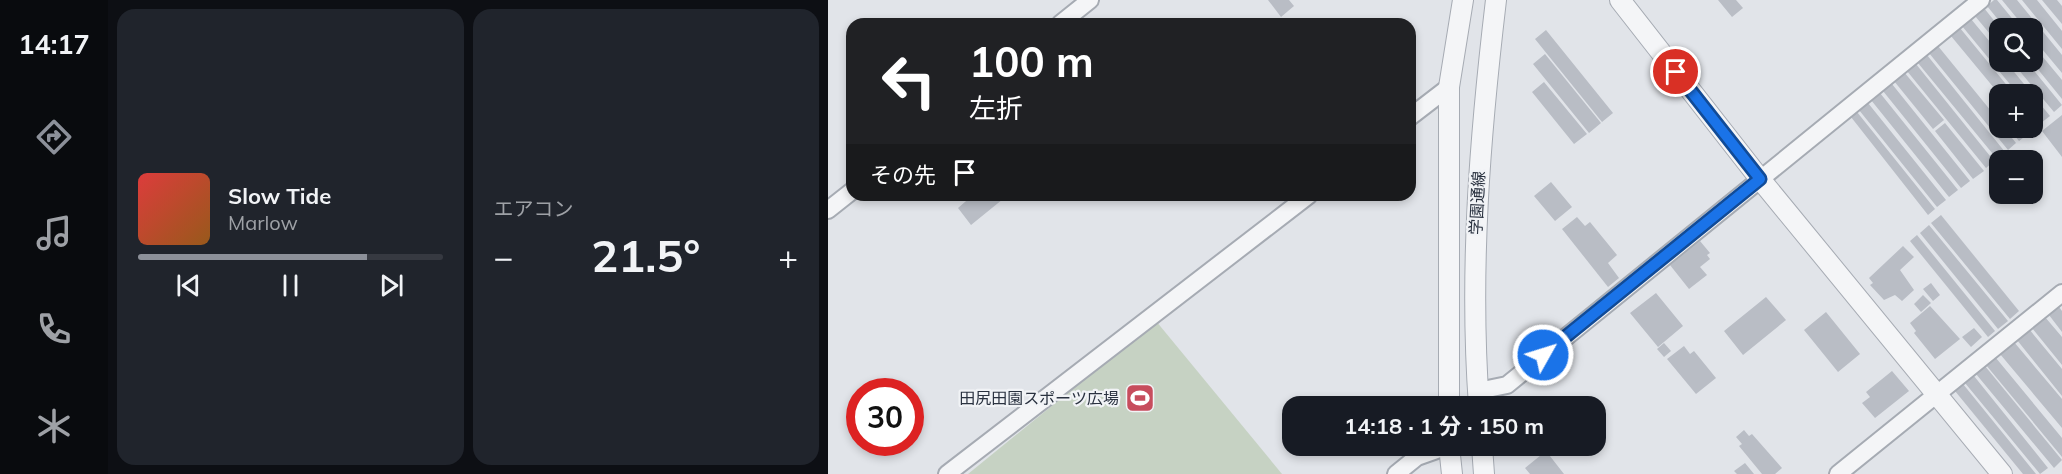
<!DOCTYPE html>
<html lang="ja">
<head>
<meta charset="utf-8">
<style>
	:root { --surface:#171b24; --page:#20242c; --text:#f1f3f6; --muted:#9ea1a6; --line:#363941; --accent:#8c9099 }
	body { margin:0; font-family:Mulish,"Noto Sans JP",sans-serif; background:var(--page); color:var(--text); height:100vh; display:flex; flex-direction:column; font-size:22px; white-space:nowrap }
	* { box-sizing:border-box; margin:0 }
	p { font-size:20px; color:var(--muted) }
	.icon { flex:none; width:33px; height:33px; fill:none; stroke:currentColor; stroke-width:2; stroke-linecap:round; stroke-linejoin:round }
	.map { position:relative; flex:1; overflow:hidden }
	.sheet { display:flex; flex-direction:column; gap:9px; padding:9px; background:#0d0f14; width:720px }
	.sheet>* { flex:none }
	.top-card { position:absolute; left:18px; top:18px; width:570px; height:183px; border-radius:18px; box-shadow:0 3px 9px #0003; background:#202124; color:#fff; overflow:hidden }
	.buttons { position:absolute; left:1161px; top:18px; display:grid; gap:12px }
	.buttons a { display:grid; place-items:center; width:54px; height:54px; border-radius:12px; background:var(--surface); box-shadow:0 3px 9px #0003; font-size:30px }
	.speed { position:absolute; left:18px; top:378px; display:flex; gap:12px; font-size:30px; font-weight:700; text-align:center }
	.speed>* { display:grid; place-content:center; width:78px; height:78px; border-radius:50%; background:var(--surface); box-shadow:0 3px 9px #0003; line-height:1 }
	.speed .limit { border:9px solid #d22; background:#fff; color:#111 }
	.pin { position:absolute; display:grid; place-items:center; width:51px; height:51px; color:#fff; margin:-26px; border:3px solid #fff; border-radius:50%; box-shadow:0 2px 6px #0007 }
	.me { position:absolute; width:66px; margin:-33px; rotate:51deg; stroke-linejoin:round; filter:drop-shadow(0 0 4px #0008) }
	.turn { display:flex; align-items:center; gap:21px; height:126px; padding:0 24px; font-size:27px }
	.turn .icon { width:78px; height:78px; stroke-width:2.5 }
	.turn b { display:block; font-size:42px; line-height:51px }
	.then { display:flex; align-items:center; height:57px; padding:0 24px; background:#0003; gap:12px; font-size:22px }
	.big { font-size:45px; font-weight:700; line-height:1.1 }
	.sheet .tile { flex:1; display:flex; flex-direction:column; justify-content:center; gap:9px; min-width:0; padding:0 21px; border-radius:18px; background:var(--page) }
	.song { display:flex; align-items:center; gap:18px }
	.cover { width:72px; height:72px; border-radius:9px; background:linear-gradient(135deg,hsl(0 70% 55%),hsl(30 70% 35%)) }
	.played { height:6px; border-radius:3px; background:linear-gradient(90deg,var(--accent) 75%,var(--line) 75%) }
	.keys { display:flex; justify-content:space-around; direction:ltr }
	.heat { display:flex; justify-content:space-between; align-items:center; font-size:33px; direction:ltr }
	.sheet .tiles { flex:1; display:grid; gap:9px; grid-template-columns:repeat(2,1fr) }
	.trip { position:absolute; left:454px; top:396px; width:324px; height:60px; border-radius:18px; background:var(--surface); box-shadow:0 3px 9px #0003; font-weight:700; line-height:60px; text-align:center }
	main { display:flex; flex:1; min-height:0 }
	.tabs { display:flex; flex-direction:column; width:108px; justify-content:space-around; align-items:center; background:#090b0e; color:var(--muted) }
	.tabs .icon { width:42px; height:42px }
	.tabs .selected { color:var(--accent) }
	.tabs b { font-size:27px; color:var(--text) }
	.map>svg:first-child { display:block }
	.green { fill:#c6d2c3 }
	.building { fill:#b9bdc5 }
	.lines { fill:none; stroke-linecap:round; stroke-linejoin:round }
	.minor-casing { stroke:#a6abb3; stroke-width:20 }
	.tertiary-casing { stroke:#a6abb3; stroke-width:22 }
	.minor { stroke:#f4f5f7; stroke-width:16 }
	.tertiary { stroke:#f4f5f7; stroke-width:20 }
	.route-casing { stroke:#114b97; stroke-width:15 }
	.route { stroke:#1a73e8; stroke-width:10 }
	.labels { text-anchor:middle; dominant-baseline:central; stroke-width:4.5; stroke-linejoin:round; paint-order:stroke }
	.street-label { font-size:16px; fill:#2a3240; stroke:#f1f3f6 }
	.poi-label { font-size:16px; fill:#2a3240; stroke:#f1f3f6; text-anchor:end }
</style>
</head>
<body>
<main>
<nav class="tabs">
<b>14:17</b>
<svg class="icon selected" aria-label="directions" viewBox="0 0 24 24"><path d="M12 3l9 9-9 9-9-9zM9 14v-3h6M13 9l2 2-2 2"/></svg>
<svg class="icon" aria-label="music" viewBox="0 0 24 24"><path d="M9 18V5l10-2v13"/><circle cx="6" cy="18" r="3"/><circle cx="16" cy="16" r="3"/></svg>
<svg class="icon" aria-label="phone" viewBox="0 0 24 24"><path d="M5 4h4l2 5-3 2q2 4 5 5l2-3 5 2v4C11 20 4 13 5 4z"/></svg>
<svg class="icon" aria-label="climate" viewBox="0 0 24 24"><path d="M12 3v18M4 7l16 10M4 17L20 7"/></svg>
</nav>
<section class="sheet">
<div class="tiles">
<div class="tile">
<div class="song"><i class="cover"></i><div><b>Slow Tide</b><p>Marlow</p></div></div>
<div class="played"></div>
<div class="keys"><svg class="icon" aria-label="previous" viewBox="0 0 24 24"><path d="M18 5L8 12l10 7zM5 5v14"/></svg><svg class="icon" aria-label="pause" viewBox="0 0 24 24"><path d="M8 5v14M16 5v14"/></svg><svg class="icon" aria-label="next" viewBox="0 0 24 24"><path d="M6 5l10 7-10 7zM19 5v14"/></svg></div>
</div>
<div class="tile"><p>エアコン</p>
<div class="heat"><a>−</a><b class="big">21.5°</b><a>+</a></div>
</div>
</div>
</section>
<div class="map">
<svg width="1234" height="474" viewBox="0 0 1234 474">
	<rect width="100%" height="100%" fill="#e1e4e9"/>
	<path class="green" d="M328,321L454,474H140Z"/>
	<path class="building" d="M440,0H461L466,6L453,17Z
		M890,0H908L915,8L904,17Z
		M1166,0H1169L1192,28H1177L1159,6Z
		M1174,0H1189L1234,55V73L1204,37V28H1197Z
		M1194,0H1209L1234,31V49Z
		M1214,0H1229L1234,6V24Z
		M1156,8L1172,28V46L1147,16Z
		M1143,19L1172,54V62H1178L1222,116L1213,123L1204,113V94H1190L1134,26Z
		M1132,28L1186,94H1171L1123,36Z
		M718,30L785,113L774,122L707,39Z
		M1204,44L1234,80V99L1204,62Z
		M1110,46L1172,122V128H1176L1188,143L1180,150L1101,53Z
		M717,54L773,123L761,133L705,64Z
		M1099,55L1177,152L1169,159L1090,63Z
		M1184,62H1199L1234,105L1226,112Z
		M1088,64L1166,161L1158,168L1079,71Z
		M1076,72L1116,120L1105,129L1066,81Z
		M716,82L759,134L746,144L704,92Z
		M1064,84L1142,181L1133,188L1055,91Z
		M1052,93L1130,190L1121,197L1043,100Z
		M1040,103L1118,200L1109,207L1031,110Z
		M1029,112L1107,209L1100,215L1023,117Z
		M1234,115V157L1214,131Z
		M1117,123L1156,171L1145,179L1107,131Z
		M1180,128H1195L1200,134L1191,141Z
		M723,182L744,207L727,221L706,196Z
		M145,195H180L143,225L130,208Z
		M1113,215L1191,311L1182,319L1103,223Z
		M749,217L757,226L762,222L789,255L780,263L791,278L780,287L734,229Z
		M1101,225L1180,321L1170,329L1092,233Z
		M1089,235L1167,331L1160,337L1082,241Z
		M872,241L882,253L879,255L882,259L872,267L879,275L861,289L842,265Z
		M1075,246L1086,257L1072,270L1086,290L1074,301L1067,295L1056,300L1042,285L1045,283L1041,278Z
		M1103,283L1112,295L1105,301L1095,289Z
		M828,293L855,326L830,347L802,313Z
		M1095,295L1103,303L1093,312L1086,304Z
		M938,297L958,320L915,355L896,331Z
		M1102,306L1132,339L1107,359L1086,333L1088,331L1082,323Z
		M1231,307L1234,311V332L1221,315Z
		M998,312L1032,354L1010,372L976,330Z
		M1217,317L1234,337V365L1204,328Z
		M1146,328L1154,337L1143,347L1134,337Z
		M1201,329L1234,369V396L1189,340Z
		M1186,342L1234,399V428L1172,354Z
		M836,343L843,351L836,357L829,349Z
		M856,346L862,354L866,351L888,378L868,394L839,359Z
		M1168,358L1234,438V457L1158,365Z
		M1157,366L1234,460L1226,468L1148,374Z
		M1064,371L1081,391L1047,418L1034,403L1042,397L1038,392Z
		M1146,376L1220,468L1212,474L1137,383Z
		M1135,384L1208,474H1195L1127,391Z
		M916,430L921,436L924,434L954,468L947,474H934L911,446L914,444L908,437Z
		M718,451L736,474H702L697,468Z
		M917,463L926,474H909L906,471Z"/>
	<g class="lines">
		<g class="minor-casing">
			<path id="minor" d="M232,24L262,0
				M582,117L621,87
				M0,210L24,191
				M650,391L679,385L1153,0
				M119,474L481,195
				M568,474L589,457L620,446
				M1010,474L1234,293"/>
		</g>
		<g class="tertiary-casing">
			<path id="tertiary" d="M792,0L932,179L1174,474
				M621,406V87L635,0
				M651,406C641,270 652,135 668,0
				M621,446L624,474
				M654,446L656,474"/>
		</g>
		<use href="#minor" class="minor"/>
		<use href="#tertiary" class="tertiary"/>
	</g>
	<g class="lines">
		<g class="route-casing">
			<path id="route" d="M715,355L932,179L848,72"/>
		</g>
		<use href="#route" class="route"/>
	</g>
	<defs>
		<g id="stadium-square" transform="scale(1.5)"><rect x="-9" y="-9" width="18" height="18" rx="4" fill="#c74d5d" stroke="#f1f3f6"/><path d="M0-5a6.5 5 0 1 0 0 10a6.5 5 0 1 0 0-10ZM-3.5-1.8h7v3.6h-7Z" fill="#fff"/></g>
	</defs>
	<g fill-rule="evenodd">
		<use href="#stadium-square" x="312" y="398"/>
	</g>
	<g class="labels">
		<g class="street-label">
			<text transform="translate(649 203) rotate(-87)">学園通線</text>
		</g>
		<g class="poi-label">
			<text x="291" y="398">田尻田園スポーツ広場</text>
		</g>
	</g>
</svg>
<div class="buttons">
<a><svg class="icon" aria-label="search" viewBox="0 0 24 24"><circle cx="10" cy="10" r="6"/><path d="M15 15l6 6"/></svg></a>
<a>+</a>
<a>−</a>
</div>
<div class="speed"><div class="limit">30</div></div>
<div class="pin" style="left:848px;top:72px;background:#d93025"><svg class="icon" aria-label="arrive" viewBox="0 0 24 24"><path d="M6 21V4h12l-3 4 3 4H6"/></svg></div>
<svg class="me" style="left:715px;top:355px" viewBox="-20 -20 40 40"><circle r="17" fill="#1a73e8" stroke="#fff" stroke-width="3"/><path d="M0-11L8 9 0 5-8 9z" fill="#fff"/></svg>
<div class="trip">14:18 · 1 分 · 150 m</div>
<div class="top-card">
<div class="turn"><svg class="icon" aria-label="left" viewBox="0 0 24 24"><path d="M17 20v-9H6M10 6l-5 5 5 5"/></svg><div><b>100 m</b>左折</div></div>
<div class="then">その先<svg class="icon" aria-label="arrive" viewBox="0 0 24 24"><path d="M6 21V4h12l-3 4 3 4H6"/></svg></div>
</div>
</div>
</main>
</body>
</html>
